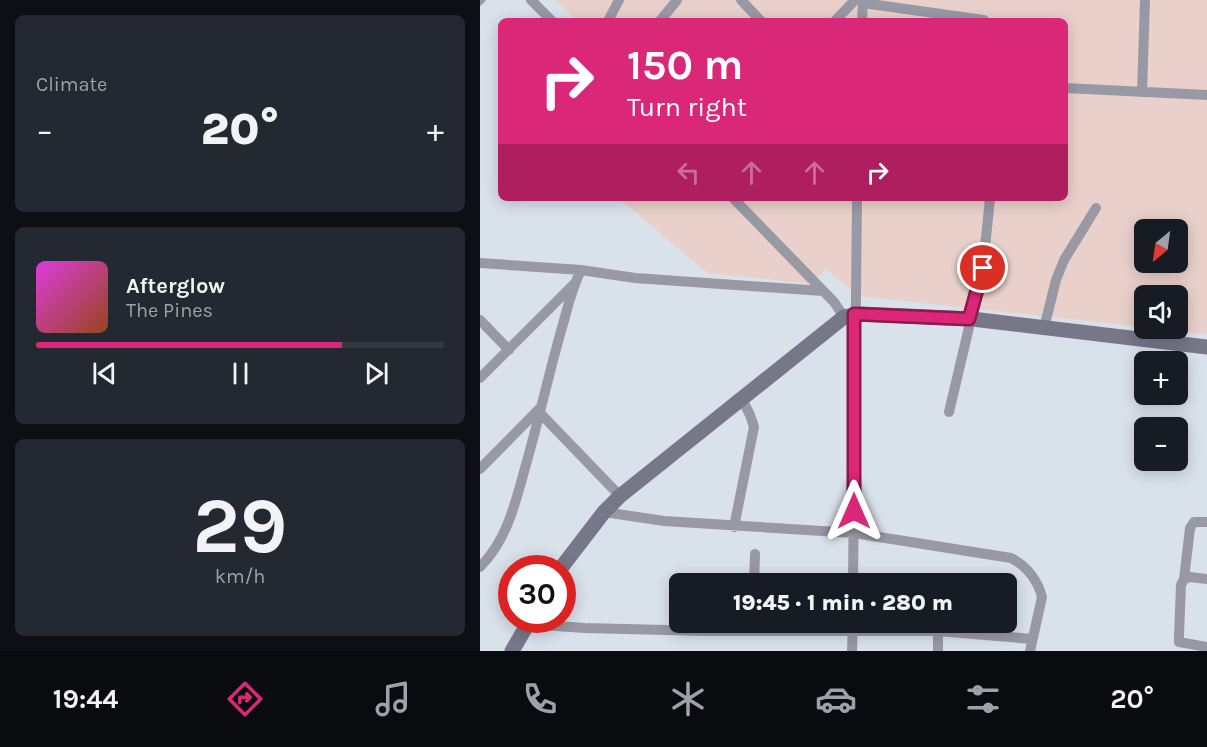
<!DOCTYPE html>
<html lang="en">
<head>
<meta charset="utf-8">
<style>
	:root { --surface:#171b24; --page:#242831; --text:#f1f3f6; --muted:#9ea1a6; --line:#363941; --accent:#db2777 }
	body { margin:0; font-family:Karla,sans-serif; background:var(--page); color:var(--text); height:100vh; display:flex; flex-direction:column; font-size:22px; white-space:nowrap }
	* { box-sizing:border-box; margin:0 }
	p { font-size:20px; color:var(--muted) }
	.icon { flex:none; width:33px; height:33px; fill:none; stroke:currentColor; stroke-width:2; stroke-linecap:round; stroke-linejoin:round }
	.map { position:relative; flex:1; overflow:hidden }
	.drawer { display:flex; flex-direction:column; gap:15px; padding:15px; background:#0d0f14; width:480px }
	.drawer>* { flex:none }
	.hud { position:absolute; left:18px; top:18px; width:570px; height:183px; border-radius:9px; box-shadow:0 3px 15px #0003; background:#db2777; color:#fff; overflow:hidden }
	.needle { width:39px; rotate:209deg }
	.tools { position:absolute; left:654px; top:219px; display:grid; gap:12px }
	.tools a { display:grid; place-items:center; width:54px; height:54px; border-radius:9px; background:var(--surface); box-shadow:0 3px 15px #0003; font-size:30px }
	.speed { position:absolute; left:18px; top:555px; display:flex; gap:12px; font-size:30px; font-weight:700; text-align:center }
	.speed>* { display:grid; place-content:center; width:78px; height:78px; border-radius:50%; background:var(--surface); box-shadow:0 3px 15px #0003; line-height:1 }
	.speed .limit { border:9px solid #d22; background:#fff; color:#111 }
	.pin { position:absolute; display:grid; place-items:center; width:51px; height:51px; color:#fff; margin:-26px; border:3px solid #fff; border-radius:50%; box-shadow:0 2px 6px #0007 }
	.me { position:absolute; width:66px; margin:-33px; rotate:0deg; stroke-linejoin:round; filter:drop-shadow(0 0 4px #0008) }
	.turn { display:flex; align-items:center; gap:21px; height:126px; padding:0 30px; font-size:27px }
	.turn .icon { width:78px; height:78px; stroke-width:2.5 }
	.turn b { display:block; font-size:42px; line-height:51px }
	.lanes { display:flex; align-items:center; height:57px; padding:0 30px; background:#0003; justify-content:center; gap:30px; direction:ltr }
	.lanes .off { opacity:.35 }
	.big { font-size:45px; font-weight:800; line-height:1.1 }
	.drawer .widget { flex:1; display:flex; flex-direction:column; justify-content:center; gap:9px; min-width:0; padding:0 21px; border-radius:9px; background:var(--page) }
	.drawer .dial { align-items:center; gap:0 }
	.dial b { font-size:78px; line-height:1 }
	.song { display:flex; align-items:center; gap:18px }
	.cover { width:72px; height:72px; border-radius:9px; background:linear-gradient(135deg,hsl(300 70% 55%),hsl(20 70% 35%)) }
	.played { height:6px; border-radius:3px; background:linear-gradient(90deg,var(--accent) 75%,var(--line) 75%) }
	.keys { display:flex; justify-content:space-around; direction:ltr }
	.heat { display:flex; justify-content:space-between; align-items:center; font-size:33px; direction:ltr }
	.trip { position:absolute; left:189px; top:573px; width:348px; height:60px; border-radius:9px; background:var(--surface); box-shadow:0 3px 15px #0003; font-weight:800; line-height:60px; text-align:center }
	.dock { display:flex; height:96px; justify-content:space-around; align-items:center; background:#090b0e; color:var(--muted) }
	.dock .icon { width:42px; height:42px }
	.dock .on { color:var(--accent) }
	.dock b { font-size:27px; color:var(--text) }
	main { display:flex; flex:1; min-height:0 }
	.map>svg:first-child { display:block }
	.industrial { fill:#ead0ca; fill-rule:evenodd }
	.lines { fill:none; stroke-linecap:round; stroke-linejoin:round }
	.lane { stroke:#9999a6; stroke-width:5 }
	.street { stroke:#9999a6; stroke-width:10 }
	.secondary { stroke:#777789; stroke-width:15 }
	.route-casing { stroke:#8e194d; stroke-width:15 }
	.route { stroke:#db2777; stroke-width:10 }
</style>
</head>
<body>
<main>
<section class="drawer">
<div class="widget"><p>Climate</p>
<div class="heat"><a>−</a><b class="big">20°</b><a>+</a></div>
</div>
<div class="widget">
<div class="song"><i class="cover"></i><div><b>Afterglow</b><p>The Pines</p></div></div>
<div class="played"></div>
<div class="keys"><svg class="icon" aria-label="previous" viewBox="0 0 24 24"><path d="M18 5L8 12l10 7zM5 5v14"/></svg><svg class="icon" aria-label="pause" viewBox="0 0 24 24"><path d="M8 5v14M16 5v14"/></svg><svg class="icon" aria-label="next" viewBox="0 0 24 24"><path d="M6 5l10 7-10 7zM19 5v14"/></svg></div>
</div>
<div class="widget dial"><b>29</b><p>km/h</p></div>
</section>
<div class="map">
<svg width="727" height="651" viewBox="0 0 727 651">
	<rect width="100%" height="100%" fill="#d9e1eb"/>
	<path class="industrial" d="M76,0H727V334L676,329L698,328V296H664V327L377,296L346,269L332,284L227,273L139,198H585V21H97ZM664,230H698V262H664Z"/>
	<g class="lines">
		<path class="lane" d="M0,3L3,0"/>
		<path class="street" d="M51,0L72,21
			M261,0L281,21
			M383,3L504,20
			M128,21L139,0
			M180,21L197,0
			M355,21L375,0
			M382,21L383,0
			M585,88L727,95
			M662,92L665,0
			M253,198L354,302L364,317
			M0,263L101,270L155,278L343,291
			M0,320L29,350
			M564,328L576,280L584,260L616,208
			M0,378L93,285
			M469,412L503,268L510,198
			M60,413L140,496
			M0,469L61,407
			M124,512L184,521L374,533L531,558C547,566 558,581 562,597L550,651
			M254,527L274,427L270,415L262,399
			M0,567C27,540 35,504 45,468C58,423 68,377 81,331C87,311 91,290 101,270
			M704,579L710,528L714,522H727
			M727,579L710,577L704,579L701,585L699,635V642L727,647
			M274,584L275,554
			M373,584L377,198
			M47,624L105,628L226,631H458L552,639
			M458,631V651
			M372,651L373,622"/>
		<path class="secondary" d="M81,568L124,512L140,496L364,317L381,314L492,319L727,347
			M32,651L50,620"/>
	</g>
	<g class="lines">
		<g class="route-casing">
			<path id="route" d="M374,511V314L489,319L503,268"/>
		</g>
		<use href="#route" class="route"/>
	</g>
</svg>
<div class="tools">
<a><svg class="needle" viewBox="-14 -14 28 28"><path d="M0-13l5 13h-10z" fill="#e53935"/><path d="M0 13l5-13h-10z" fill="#9ea1a6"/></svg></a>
<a><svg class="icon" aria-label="sound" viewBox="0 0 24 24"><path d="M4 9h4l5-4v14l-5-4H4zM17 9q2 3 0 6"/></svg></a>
<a>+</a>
<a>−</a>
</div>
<div class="speed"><div class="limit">30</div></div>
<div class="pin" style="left:503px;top:268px;background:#d93025"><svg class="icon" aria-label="arrive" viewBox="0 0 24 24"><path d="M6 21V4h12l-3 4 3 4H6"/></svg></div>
<svg class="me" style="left:374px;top:511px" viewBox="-20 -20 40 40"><path d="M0-17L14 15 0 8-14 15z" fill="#db2777" stroke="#fff" stroke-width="4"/></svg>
<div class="trip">19:45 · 1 min · 280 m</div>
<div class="hud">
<div class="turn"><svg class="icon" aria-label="right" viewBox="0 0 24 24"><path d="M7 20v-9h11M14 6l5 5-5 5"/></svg><div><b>150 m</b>Turn right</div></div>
<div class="lanes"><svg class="icon off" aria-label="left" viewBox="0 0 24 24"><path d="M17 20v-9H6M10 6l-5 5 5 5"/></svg><svg class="icon off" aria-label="ahead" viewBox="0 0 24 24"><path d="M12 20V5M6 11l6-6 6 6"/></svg><svg class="icon off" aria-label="ahead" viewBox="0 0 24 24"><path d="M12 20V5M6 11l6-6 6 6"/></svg><svg class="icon" aria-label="right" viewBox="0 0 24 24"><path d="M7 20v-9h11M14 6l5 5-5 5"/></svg></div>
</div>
</div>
</main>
<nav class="dock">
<b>19:44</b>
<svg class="icon on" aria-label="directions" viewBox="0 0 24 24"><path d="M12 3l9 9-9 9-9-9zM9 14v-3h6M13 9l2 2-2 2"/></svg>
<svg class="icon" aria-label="music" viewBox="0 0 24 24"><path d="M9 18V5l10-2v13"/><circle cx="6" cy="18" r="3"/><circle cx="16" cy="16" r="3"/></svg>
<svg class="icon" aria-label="phone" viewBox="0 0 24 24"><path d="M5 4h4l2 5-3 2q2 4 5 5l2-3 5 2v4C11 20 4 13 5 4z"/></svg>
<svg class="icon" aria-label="climate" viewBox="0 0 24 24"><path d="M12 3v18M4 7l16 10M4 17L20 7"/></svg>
<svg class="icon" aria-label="car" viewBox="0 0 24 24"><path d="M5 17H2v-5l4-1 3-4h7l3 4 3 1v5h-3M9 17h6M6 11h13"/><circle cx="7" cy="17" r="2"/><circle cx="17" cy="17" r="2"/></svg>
<svg class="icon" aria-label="filters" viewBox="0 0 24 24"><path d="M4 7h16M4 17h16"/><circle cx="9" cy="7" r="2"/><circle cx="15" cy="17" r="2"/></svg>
<b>20°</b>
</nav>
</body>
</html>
